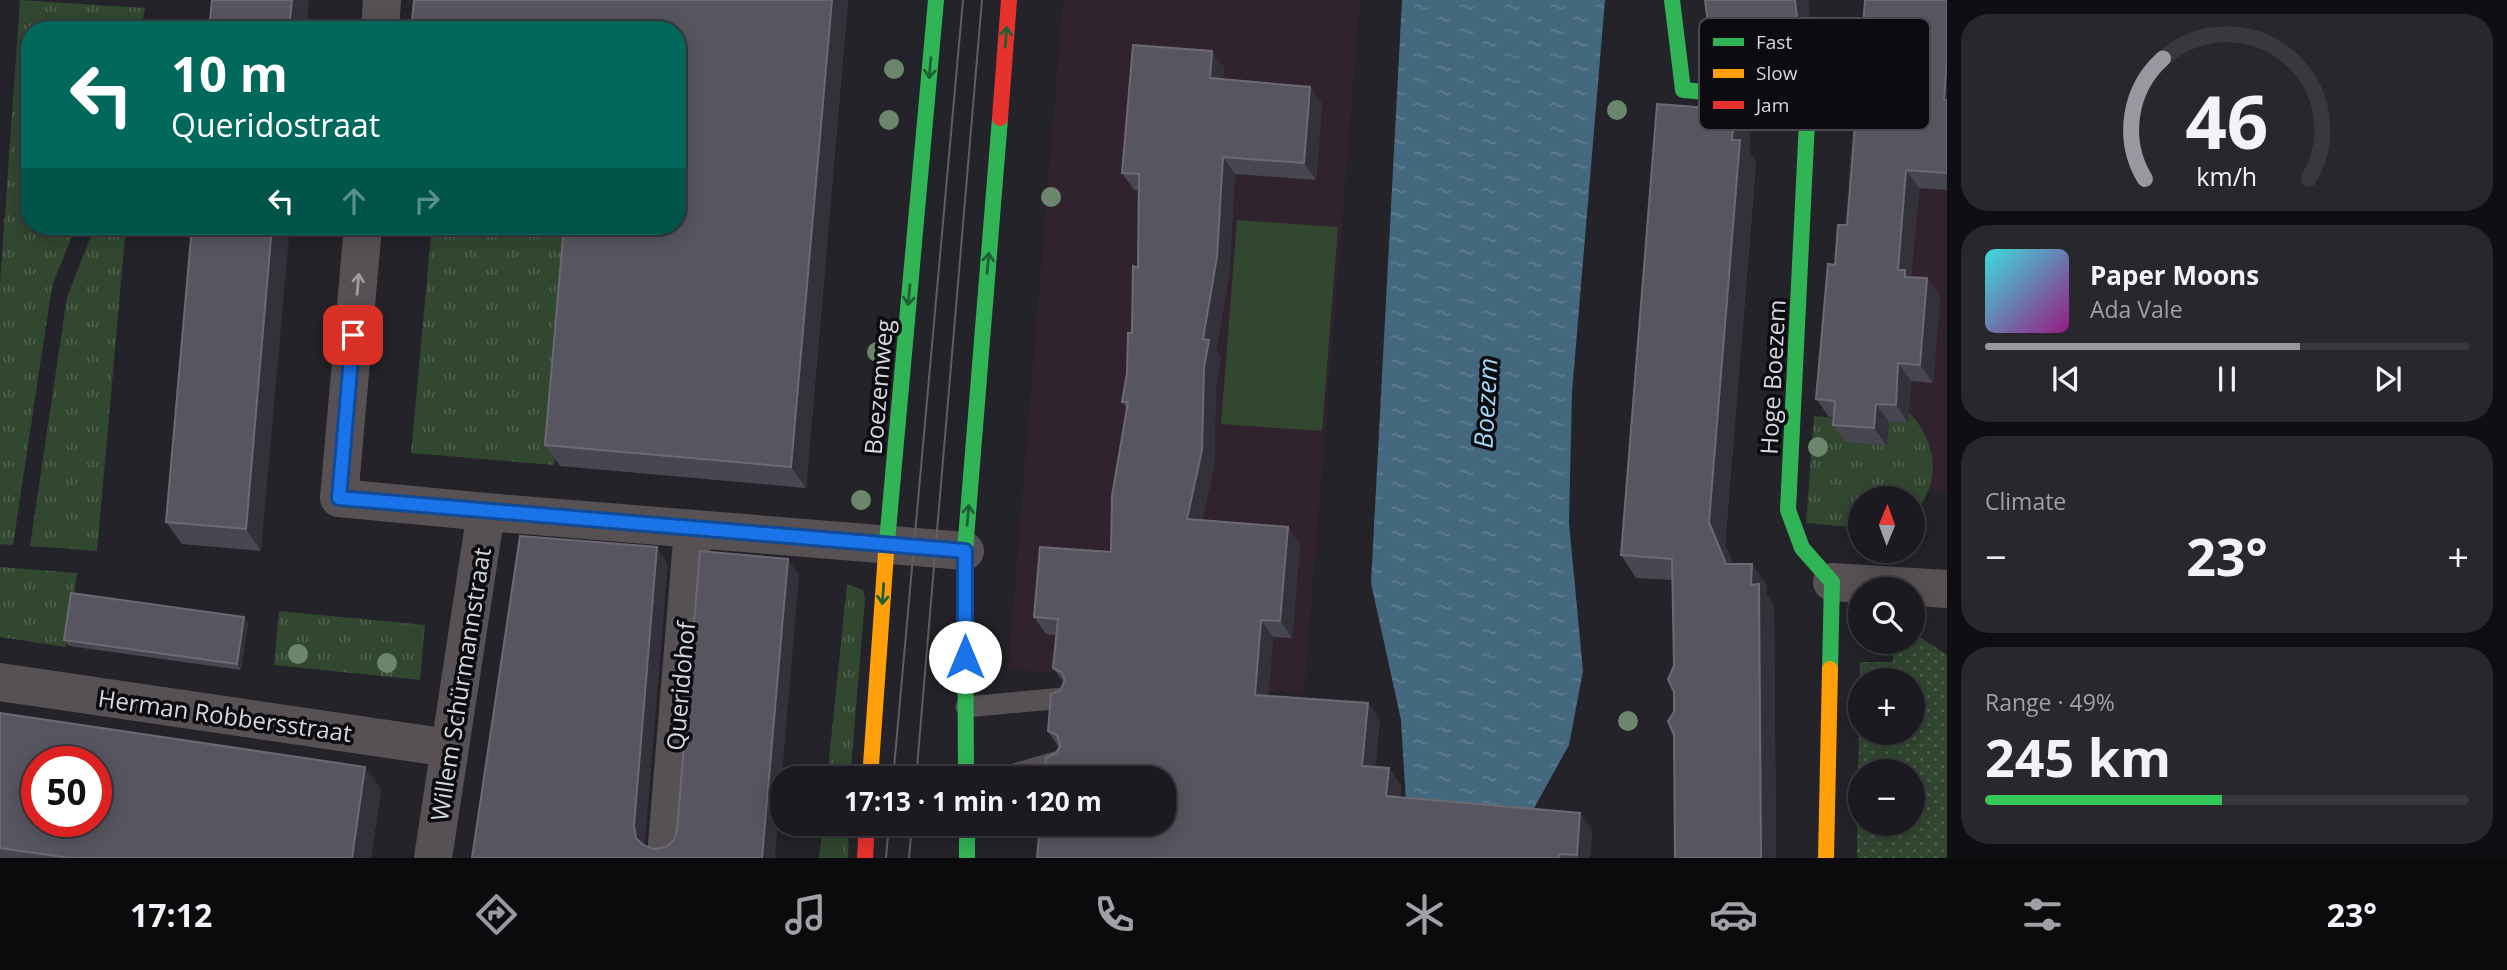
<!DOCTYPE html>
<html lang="en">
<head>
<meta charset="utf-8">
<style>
	:root { --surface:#1b1a20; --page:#28272d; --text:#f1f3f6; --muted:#a0a1a5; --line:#39383e; --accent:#9898a0 }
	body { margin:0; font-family:"Open Sans",sans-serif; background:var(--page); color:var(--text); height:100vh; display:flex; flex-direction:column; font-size:26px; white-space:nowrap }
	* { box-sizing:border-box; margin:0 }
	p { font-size:23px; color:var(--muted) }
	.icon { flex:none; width:38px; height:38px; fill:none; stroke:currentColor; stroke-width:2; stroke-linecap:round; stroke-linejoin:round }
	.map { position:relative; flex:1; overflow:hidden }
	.panel { display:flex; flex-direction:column; gap:14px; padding:14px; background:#0f0e12; width:560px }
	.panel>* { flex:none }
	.hud { position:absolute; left:21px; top:21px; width:665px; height:214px; border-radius:28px; box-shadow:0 4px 18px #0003,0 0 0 2px var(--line); background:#00695c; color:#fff; overflow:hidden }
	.needle { width:46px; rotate:1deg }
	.tools { position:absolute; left:1848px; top:486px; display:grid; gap:14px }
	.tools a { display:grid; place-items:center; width:77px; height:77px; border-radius:50%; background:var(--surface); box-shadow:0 4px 18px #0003,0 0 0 2px var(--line); font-size:35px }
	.speed { position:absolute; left:21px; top:746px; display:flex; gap:14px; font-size:35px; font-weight:700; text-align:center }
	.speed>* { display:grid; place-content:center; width:91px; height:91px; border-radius:50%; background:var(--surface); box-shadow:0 4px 18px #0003,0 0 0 2px var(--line); line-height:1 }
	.speed .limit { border:10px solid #d22; background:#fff; color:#111 }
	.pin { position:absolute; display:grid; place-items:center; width:60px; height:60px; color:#fff; margin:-30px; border-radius:14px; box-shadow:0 4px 10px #0006 }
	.me { position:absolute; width:77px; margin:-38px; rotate:0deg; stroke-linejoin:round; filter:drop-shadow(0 0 5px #0008) }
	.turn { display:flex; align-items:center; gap:24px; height:147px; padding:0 35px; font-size:32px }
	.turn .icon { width:91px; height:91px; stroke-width:2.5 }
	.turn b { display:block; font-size:49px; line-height:60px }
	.lanes { display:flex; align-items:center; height:66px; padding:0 35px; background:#0003; justify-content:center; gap:35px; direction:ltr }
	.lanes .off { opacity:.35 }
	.big { font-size:52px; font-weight:700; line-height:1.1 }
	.panel .widget { flex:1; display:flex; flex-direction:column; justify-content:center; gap:10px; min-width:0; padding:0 24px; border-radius:28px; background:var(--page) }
	.panel .dial { align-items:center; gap:0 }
	.dial svg { height:182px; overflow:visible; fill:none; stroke:var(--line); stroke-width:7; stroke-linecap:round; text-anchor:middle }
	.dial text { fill:var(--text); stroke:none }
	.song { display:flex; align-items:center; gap:21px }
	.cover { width:84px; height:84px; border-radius:10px; background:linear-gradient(135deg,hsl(180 70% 55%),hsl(310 70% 35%)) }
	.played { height:7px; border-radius:4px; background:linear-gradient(90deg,var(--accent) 65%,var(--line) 65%) }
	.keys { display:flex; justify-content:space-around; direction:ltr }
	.heat { display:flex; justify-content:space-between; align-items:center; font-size:38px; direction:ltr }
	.charge { height:10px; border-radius:5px; background:linear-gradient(90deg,#34c759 49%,var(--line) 0) }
	.trip { position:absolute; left:770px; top:766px; width:406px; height:70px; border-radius:28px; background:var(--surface); box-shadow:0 4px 18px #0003,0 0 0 2px var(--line); font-weight:700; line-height:70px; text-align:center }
	.tab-bar { display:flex; height:112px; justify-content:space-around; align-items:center; background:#0b0a0d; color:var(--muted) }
	.tab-bar .icon { width:49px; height:49px }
	.tab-bar .active { color:var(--accent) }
	.tab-bar b { font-size:32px; color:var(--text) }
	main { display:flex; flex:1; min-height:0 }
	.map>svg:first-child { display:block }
	.education { fill:#31232d }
	.grass { fill:url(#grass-tufts) }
	.park { fill:url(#park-dots); fill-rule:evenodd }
	.pitch { fill:#314730 }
	.water { fill:url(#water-ripples) }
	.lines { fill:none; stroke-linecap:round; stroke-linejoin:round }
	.lane { stroke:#575153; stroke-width:21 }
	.street { stroke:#575153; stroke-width:38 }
	.fast { stroke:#30b455; stroke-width:16 }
	.slow { stroke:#ff9f0a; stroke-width:16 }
	.jam { stroke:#e5322d; stroke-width:16 }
	.tram { stroke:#605e61; stroke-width:2 }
	.tree { fill:#6c866d }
	.wall { fill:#484751 }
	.shaded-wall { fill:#33323b }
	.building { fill:#575660; stroke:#6b6a74; stroke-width:2; fill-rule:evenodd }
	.oneway { stroke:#1e6032 }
	.oneway2 { stroke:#9d9ba1 }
	.route-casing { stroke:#114b97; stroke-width:18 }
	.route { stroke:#1a73e8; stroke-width:12 }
	.labels { text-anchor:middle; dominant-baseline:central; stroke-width:7; stroke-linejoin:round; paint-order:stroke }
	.street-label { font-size:24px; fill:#d7d7e0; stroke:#0b0b10 }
	.water-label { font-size:26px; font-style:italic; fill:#a2d8f6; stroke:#0b0b10 }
	.key { fill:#0b0b10; stroke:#48484e; stroke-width:2 }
	.key-label { font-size:19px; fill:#d7d7e0 }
</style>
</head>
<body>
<main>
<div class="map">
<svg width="1947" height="858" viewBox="0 0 1947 858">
	<defs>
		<pattern id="grass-tufts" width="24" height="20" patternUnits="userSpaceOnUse" patternTransform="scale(1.75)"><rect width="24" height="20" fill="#314730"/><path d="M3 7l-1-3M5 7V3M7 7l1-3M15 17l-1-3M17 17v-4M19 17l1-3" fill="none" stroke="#4e614e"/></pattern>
		<pattern id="park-dots" width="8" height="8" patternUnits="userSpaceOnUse" patternTransform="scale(1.75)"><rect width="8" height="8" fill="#314730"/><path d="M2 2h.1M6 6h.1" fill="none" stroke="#4e614e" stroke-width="1.8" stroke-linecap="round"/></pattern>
		<pattern id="water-ripples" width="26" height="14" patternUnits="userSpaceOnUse" patternTransform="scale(1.75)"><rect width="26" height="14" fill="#44697e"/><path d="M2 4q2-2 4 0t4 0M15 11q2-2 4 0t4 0" fill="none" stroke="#5e7e90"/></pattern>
	</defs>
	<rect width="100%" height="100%" fill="#24232a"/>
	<path class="education" d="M1063,0H1360L1304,693L1008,669Z
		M1840,69L1947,78V492L1825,464L1853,112L1837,111Z"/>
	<path class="grass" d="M20,0L145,8L141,30H30V226H76L52,286L13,545L0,544V283Z
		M95,226H126L97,551L30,546L67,297Z
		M432,226H575L554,465L411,453Z
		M1909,412C1938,444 1942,482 1913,515V499H1860V528L1806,523L1814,416L1847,419L1846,442L1886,446L1889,422L1908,423Z
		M0,567L77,573L66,647L0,637Z
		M847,584L863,590L865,599L850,779H827Z
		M279,611L425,625L420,680L274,665Z
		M823,824H849L848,858H819Z"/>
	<path class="park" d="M1920,637L1947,655V858H1857L1860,662H1893V646L1915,645ZM1860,681H1913V733H1860ZM1860,772H1913V824H1860Z"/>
	<path class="pitch" d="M1237,220L1338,227L1322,431L1221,424Z"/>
	<path class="water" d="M1402,0H1605L1572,392L1569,523L1583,671L1569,745L1533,810L1406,802L1401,720L1371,583Z"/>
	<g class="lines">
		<path class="lane" d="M966,707L1064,698
			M997,779L1059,761"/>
		<path class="street" d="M380,30L382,0
			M363,226L339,498L486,512L433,858
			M486,512L965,551
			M1832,582L1947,589
			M0,682L449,748
			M667,844L693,529"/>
		<path class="fast" d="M1672,0L1683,90L1808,101L1788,510L1802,548L1832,582L1830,669
			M886,553L936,0
			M966,779L965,551L1000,118
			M967,824V858"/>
		<path class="slow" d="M870,779L886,553
			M1826,858L1830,669"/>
		<path class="jam" d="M1000,118L1009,0
			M865,858L867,824"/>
		<path class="tram" d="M893,779L963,0
			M916,779L982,0
			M886,858L889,824
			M909,858L912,824"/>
	</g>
	<g class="tree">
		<circle cx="894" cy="69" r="10"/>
		<circle cx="1617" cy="110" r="10"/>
		<circle cx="889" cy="120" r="10"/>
		<circle cx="1051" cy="197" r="10"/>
		<circle cx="877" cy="352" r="10"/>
		<circle cx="1818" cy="447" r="10"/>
		<circle cx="861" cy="500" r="10"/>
		<circle cx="298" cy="654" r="10"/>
		<circle cx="387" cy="663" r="10"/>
		<circle cx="1628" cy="721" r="10"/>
	</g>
	<path class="wall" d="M848,0L806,488L560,466L545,445L677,30H418L412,21Z
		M1808,0L1815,69L1726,62L1710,39Z
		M1947,0V190L1919,188L1911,277L1927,278L1940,296L1933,383L1911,381L1908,423L1889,422L1887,446L1846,442L1833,425L1834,417H1829L1816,399L1835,265L1847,225Z
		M1212,51L1224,68L1223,79L1310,87L1322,104L1316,180L1235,174L1229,274L1216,350L1221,357L1216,385L1214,467L1202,520L1288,527L1300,545L1292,638L1273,637L1268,696L1368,703L1380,720L1375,767L1401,785L1400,797L1592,830L1590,858H1037L1056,753L1059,748L1048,731L1060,691L1064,683L1053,668L1056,635L1046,634L1034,617L1111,552L1127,408L1122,402L1132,333L1138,268L1139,190H1134L1122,173Z
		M1750,132L1749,153L1756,163L1725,545L1733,564H1752L1767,586V596L1774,606L1776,858H1675L1673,580L1636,578L1621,555Z
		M192,226L261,551L182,544L166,522Z
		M248,623L241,670L69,646L64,640Z
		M0,713L365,767L381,789L371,858H0Z"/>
	<path class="shaded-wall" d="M292,0H309L307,30H289Z
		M832,0H848L806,488L791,467Z
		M1795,0H1808L1815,69L1800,46Z
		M1212,51L1224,68L1222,95L1210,78Z
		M1947,59V104L1944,100Z
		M1310,87L1322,104L1316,180L1304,163Z
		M1735,110L1750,132L1749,153L1756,163L1725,545L1742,586L1726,564L1709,522Z
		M1223,157L1235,174L1229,274L1216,350L1221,357L1216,385L1214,467L1199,536L1187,519L1203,339Z
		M1906,170L1919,188L1911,279L1918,288L1898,270Z
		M272,226H290L261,551L246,529Z
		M1927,278L1940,296L1933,383L1920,365Z
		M1898,363L1911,381L1908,423L1896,405Z
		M1876,404L1889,422L1887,446L1874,428Z
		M1288,527L1300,545L1292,638L1280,621Z
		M657,547L668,564L645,842L648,854L636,838L634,826Z
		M788,559L799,575L775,858H762Z
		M1752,564L1767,586V596L1774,606L1776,858H1761L1751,585Z
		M244,617L248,623L241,670L237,664Z
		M1261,620L1273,637L1267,712L1255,695Z
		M1368,703L1380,720L1374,783L1362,766Z
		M365,767L381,789L371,858H352Z
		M1389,768L1401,785L1398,813L1386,796Z
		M1580,813L1592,830L1590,858H1578L1577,855Z"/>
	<path class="building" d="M212,0H292L289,30H209Z
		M414,0H832L791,467L545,445L564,226H677V30H512L412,21Z
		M1705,0H1795L1800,46L1710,39Z
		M1865,0H1947V59L1944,100H1947V173L1906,170L1898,270H1905V277L1927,278L1920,365L1898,363L1896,405L1876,404L1874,428L1833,425L1835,401L1816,399L1828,264L1835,265L1838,225H1847Z
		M1133,45L1212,51L1210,78L1310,87L1304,163L1223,157L1217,257L1203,339L1209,340L1204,368L1202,450L1187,519L1288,527L1280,621L1261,620L1255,695L1368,703L1362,766L1389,768L1386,796L1580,813L1577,855L1559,854V858H1037L1040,824H1164V779H1044L1046,758L1056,753L1060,746L1057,735L1048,731L1051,694L1060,691L1065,680L1062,673L1053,668L1058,619L1034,617L1040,547L1111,552L1112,496L1128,402H1122L1127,373L1128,333H1132L1133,266L1138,268L1139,174L1122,173Z
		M1657,104L1735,110L1732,140H1740L1709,522L1726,564H1752L1751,585L1759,584L1761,858H1675L1674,735L1668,721L1674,712V692L1668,679L1674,666L1672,559L1621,555Z
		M192,226H272L246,529L166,522Z
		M520,536L657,547L634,826L636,838L643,845L653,849L666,847L674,840L677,830L700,551L788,559L762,858H472Z
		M71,593L244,617L237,664L64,640Z
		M0,713L365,767L352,858H70L0,848ZM37,761H96V821H37Z"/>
	<defs><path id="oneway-shaft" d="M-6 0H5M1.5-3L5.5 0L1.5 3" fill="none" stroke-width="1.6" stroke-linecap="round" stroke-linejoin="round" transform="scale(1.75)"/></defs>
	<g class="oneway">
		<use href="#oneway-shaft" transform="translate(1006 37) rotate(-85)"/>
		<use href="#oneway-shaft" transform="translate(930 68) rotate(95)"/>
		<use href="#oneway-shaft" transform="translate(988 263) rotate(-85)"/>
		<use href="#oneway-shaft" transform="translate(909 295) rotate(95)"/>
		<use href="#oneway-shaft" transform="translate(968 515) rotate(-85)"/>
		<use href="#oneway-shaft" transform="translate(883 594) rotate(94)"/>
	</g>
	<use class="oneway2" href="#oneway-shaft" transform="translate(358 284) rotate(-85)"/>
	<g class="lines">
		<g class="route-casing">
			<path id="route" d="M353,335L339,498L965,551V657"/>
		</g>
		<use href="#route" class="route"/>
	</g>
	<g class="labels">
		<g class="street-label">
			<text transform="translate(1772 377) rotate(-87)">Hoge Boezem</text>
			<text transform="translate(878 387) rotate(-85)">Boezemweg</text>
			<text transform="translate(460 684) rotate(-81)">Willem Schürmannstraat</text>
			<text transform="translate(680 686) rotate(-85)">Queridohof</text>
			<text transform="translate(225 715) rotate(8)">Herman Robbersstraat</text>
		</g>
		<g class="water-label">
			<text transform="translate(1485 403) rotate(-87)">Boezem</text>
		</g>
	</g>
	<rect x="1699" y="18" width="231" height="112" rx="10" class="key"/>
	<rect x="1713" y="38" width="31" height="8" fill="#30b455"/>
	<rect x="1713" y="69" width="31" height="9" fill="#ff9f0a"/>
	<rect x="1713" y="101" width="31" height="8" fill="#e5322d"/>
	<g class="key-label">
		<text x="1756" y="49">Fast</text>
		<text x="1756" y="80">Slow</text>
		<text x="1756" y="112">Jam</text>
	</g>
</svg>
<div class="tools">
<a><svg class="needle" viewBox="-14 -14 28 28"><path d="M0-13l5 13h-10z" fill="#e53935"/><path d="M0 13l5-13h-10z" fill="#a0a1a5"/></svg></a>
<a><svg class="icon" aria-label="search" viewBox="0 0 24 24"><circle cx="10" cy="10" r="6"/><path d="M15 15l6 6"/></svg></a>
<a>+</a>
<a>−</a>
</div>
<div class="speed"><div class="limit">50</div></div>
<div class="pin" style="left:353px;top:335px;background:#d93025"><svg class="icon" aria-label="arrive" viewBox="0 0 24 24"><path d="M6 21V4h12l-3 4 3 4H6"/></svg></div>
<svg class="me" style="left:965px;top:657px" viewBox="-20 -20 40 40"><circle r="19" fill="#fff"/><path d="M0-13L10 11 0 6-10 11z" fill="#1a73e8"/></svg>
<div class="trip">17:13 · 1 min · 120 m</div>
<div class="hud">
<div class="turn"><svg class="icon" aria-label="left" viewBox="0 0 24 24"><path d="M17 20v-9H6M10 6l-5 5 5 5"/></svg><div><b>10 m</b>Queridostraat</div></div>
<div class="lanes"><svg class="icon" aria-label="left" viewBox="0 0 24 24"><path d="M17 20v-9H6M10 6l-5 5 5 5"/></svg><svg class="icon off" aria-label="ahead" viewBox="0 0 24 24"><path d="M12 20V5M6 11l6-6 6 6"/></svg><svg class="icon off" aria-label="right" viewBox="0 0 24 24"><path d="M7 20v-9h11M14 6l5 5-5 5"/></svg></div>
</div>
</div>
<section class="panel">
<div class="widget dial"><svg viewBox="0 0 100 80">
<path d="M14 69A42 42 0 1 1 86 69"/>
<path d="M14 69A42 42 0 0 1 22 16" stroke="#9898a0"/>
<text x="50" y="56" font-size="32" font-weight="700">46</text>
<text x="50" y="72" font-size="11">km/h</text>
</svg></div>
<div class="widget">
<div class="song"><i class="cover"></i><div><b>Paper Moons</b><p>Ada Vale</p></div></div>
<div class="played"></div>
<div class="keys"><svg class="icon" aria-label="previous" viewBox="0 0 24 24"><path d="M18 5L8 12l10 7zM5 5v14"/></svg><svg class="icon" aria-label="pause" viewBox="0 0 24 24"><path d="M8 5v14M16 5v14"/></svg><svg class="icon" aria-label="next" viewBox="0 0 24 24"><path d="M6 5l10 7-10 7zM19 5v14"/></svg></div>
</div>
<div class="widget"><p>Climate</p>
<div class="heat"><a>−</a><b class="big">23°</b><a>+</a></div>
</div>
<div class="widget"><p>Range · 49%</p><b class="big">245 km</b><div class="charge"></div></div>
</section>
</main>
<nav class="tab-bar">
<b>17:12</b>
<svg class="icon active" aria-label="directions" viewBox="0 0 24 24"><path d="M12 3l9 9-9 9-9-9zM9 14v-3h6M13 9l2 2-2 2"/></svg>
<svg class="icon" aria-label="music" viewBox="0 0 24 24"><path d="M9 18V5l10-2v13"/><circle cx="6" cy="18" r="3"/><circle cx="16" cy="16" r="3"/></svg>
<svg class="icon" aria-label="phone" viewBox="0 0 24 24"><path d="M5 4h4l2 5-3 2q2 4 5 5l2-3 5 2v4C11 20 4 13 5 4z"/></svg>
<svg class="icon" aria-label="climate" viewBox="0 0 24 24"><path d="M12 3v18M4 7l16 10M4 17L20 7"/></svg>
<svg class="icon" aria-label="car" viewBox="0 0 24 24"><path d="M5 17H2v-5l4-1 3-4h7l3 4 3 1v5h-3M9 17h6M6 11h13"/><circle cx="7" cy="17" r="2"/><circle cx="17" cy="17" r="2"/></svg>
<svg class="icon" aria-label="filters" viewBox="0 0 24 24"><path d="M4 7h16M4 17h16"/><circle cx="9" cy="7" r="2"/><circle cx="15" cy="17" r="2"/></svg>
<b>23°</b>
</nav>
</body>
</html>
